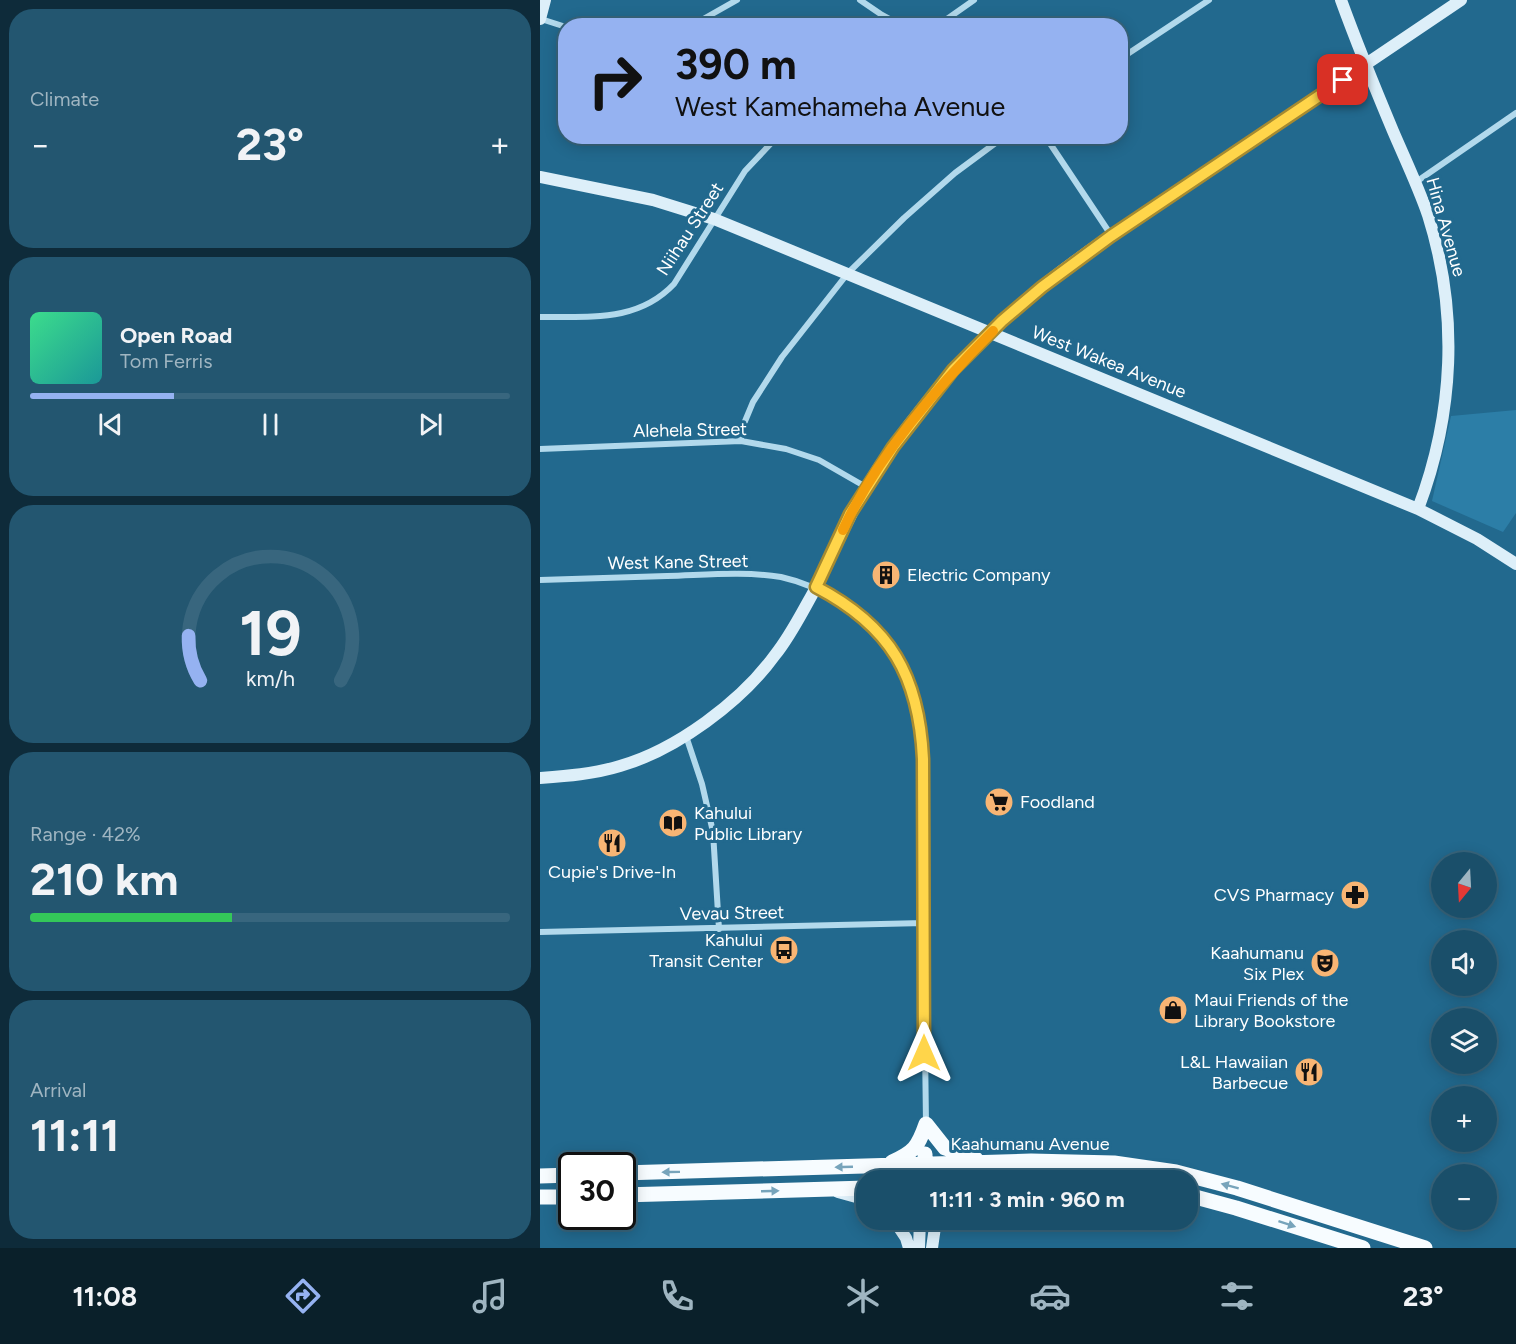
<!DOCTYPE html>
<html lang="en">
<head>
<meta charset="utf-8">
<style>
	:root { --surface:#1a4f6a; --page:#235670; --text:#f1f3f6; --muted:#9fb5c1; --line:#38667e; --accent:#95b2f1 }
	body { margin:0; font-family:Figtree,sans-serif; background:var(--page); color:var(--text); height:100vh; display:flex; flex-direction:column; font-size:22px; white-space:nowrap }
	* { box-sizing:border-box; margin:0 }
	p { font-size:20px; color:var(--muted) }
	.icon { flex:none; width:33px; height:33px; fill:none; stroke:currentColor; stroke-width:2; stroke-linecap:round; stroke-linejoin:round }
	.map { position:relative; flex:1; overflow:hidden }
	.details { display:flex; flex-direction:column; gap:9px; padding:9px; background:#0e2b3a; width:540px }
	.details>* { flex:none }
	.top-card { position:absolute; left:18px; top:18px; width:570px; height:126px; border-radius:24px; box-shadow:0 3px 15px #0003,0 0 0 2px var(--line); background:#95b2f1; color:#111; overflow:hidden }
	.needle { width:39px; rotate:198deg }
	.buttons { position:absolute; left:891px; top:852px; display:grid; gap:12px }
	.buttons a { display:grid; place-items:center; width:66px; height:66px; border-radius:50%; background:var(--surface); box-shadow:0 3px 15px #0003,0 0 0 2px var(--line); font-size:30px }
	.speed { position:absolute; left:18px; top:1152px; display:flex; gap:12px; font-size:30px; font-weight:700; text-align:center }
	.speed>* { display:grid; place-content:center; width:78px; height:78px; border-radius:50%; background:var(--surface); box-shadow:0 3px 15px #0003,0 0 0 2px var(--line); line-height:1 }
	.speed .limit { border:3px solid #111; border-radius:9px; background:#fff; color:#111 }
	.pin { position:absolute; display:grid; place-items:center; width:51px; height:51px; color:#fff; margin:-26px; border-radius:12px; box-shadow:0 3px 9px #0006 }
	.me { position:absolute; width:66px; margin:-33px; rotate:0deg; stroke-linejoin:round; filter:drop-shadow(0 0 4px #0008) }
	.turn { display:flex; align-items:center; gap:21px; height:126px; padding:0 18px; font-size:27px }
	.turn .icon { width:78px; height:78px; stroke-width:2.5 }
	.turn b { display:block; font-size:42px; line-height:51px }
	.big { font-size:45px; font-weight:700; line-height:1.1 }
	.details .widget { flex:1; display:flex; flex-direction:column; justify-content:center; gap:9px; min-width:0; padding:0 21px; border-radius:24px; background:var(--page) }
	.details .dial { align-items:center; gap:0 }
	.dial svg { height:156px; overflow:visible; fill:none; stroke:var(--line); stroke-width:7; stroke-linecap:round; text-anchor:middle }
	.dial text { fill:var(--text); stroke:none }
	.song { display:flex; align-items:center; gap:18px }
	.cover { width:72px; height:72px; border-radius:9px; background:linear-gradient(135deg,hsl(150 70% 55%),hsl(180 70% 35%)) }
	.played { height:6px; border-radius:3px; background:linear-gradient(90deg,var(--accent) 30%,var(--line) 30%) }
	.keys { display:flex; justify-content:space-around; direction:ltr }
	.heat { display:flex; justify-content:space-between; align-items:center; font-size:33px; direction:ltr }
	.charge { height:9px; border-radius:4px; background:linear-gradient(90deg,#34c759 42%,var(--line) 0) }
	.trip { position:absolute; left:316px; top:1170px; width:342px; height:60px; border-radius:24px; background:var(--surface); box-shadow:0 3px 15px #0003,0 0 0 2px var(--line); font-weight:700; line-height:60px; text-align:center }
	.tabs { display:flex; height:96px; justify-content:space-around; align-items:center; background:#0a202a; color:var(--muted) }
	.tabs .icon { width:42px; height:42px }
	.tabs .selected { color:var(--accent) }
	.tabs b { font-size:27px; color:var(--text) }
	main { display:flex; flex:1; min-height:0 }
	.map>svg:first-child { display:block }
	.green { fill:#2c7ea7 }
	.lines { fill:none; stroke-linecap:round; stroke-linejoin:round }
	.street { stroke:#b2d9ec; stroke-width:6 }
	.secondary { stroke:#ddeff9; stroke-width:12 }
	.primary { stroke:#f7fcff; stroke-width:15 }
	.oneway { fill:#77a4bb }
	.route-casing { stroke:#a68a30; stroke-width:15 }
	.route { stroke:#ffd54a; stroke-width:10 }
	.slow { stroke:#f59e0b; stroke-width:10 }
	.labels { text-anchor:middle; dominant-baseline:central; stroke-width:6; stroke-linejoin:round; paint-order:stroke }
	.street-label { font-size:18px; fill:#fff; stroke:#22698e }
	.poi-label { font-size:18px; fill:#fff; stroke:#22698e; text-anchor:start }
</style>
</head>
<body>
<main>
<section class="details">
<div class="widget"><p>Climate</p>
<div class="heat"><a>−</a><b class="big">23°</b><a>+</a></div>
</div>
<div class="widget">
<div class="song"><i class="cover"></i><div><b>Open Road</b><p>Tom Ferris</p></div></div>
<div class="played"></div>
<div class="keys"><svg class="icon" aria-label="previous" viewBox="0 0 24 24"><path d="M18 5L8 12l10 7zM5 5v14"/></svg><svg class="icon" aria-label="pause" viewBox="0 0 24 24"><path d="M8 5v14M16 5v14"/></svg><svg class="icon" aria-label="next" viewBox="0 0 24 24"><path d="M6 5l10 7-10 7zM19 5v14"/></svg></div>
</div>
<div class="widget dial"><svg viewBox="0 0 100 80">
<path d="M14 69A42 42 0 1 1 86 69"/>
<path d="M14 69A42 42 0 0 1 8 46" stroke="#95b2f1"/>
<text x="50" y="56" font-size="32" font-weight="700">19</text>
<text x="50" y="72" font-size="11">km/h</text>
</svg></div>
<div class="widget"><p>Range · 42%</p><b class="big">210 km</b><div class="charge"></div></div>
<div class="widget"><p>Arrival</p><b class="big">11:11</b></div>
</section>
<div class="map">
<svg width="976" height="1248" viewBox="0 0 976 1248">
	<rect width="100%" height="100%" fill="#22698e"/>
	<path class="green" d="M976,410V513L963,532L892,501L911,416Z"/>
	<g class="lines">
		<path class="street" d="M320,0L342,15L362,26
			M1,19L26,27
			M151,26L197,0
			M397,26L434,0
			M580,59L669,0
			M505,136L571,235
			M876,182L976,113
			M0,317C49,316 97,323 134,284L205,171L238,136
			M201,441L203,426L213,402L242,357L308,273L364,218L415,173L465,136
			M0,449L201,441L246,449L279,460L326,487
			M0,580C42,579 85,577 127,576C165,575 204,571 241,577C264,582 284,591 303,604C353,637 372,672 381,731L386,1124
			M146,736L162,784L173,832L179,929
			M0,932L384,923"/>
		<path class="secondary" d="M801,0C817,44 835,88 853,131C865,159 878,186 888,215C919,313 914,414 878,509
			M0,19L5,0
			M0,177L113,200L174,219L878,509L937,539L976,564
			M0,778C27,776 54,774 80,766C136,750 201,702 235,655C248,639 258,620 268,602C289,566 303,526 324,491C359,432 411,369 461,322C520,266 590,223 657,178C745,119 833,59 921,0
			M298,1192L327,1200
			M354,1220L366,1238L369,1248
			M379,1248L380,1220
			M392,1248L396,1220"/>
		<path class="primary" d="M386,1124L405,1148L436,1159
			M385,1154V1180
			M352,1162C374,1152 378,1147 386,1124
			M82,1173L491,1161L574,1163L636,1172L697,1188L885,1248
			M0,1176L32,1175
			M82,1195L327,1188
			M648,1195L696,1208L823,1248
			M0,1197H32"/>
	</g>
	<defs><path id="oneway-solid" d="M-6-.8H1V-3.2L6.5 0L1 3.2V.8H-6Z" transform="scale(1.5)"/></defs>
	<g class="oneway">
		<use href="#oneway-solid" transform="translate(304 1167) rotate(178)"/>
		<use href="#oneway-solid" transform="translate(131 1172) rotate(179)"/>
		<use href="#oneway-solid" transform="translate(690 1186) rotate(-165)"/>
		<use href="#oneway-solid" transform="translate(230 1191) rotate(-2)"/>
		<use href="#oneway-solid" transform="translate(747 1224) rotate(18)"/>
	</g>
	<g class="lines">
		<g class="route-casing">
			<path id="route" d="M384,1053L383,759C379,676 351,626 276,587L310,514L353,447L413,370L462,321L502,287L571,236L803,80"/>
		</g>
		<use href="#route" class="route"/>
		<path class="slow" d="M303,530C336,458 397,387 453,331"/>
	</g>
	<defs>
		<g id="building-disc" transform="scale(1.5)"><circle r="9.5" fill="#f8b574" stroke="#22698e"/><path d="M-4-6H4V6H1V3H-1V6H-4ZM-2.5-4.3h1.7v1.8h-1.7ZM.8-4.3h1.7v1.8H.8ZM-2.5-1h1.7V.8h-1.7ZM.8-1h1.7V.8H.8Z" fill="#111"/></g>
		<g id="supermarket-disc" transform="scale(1.5)"><circle r="9.5" fill="#f8b574" stroke="#22698e"/><path d="M-6-5.5h2.5l.6 2H6L4.5 2H-2.5L-4.4-4H-6ZM-1.5 3.2a1.3 1.3 0 1 0 .1 0ZM3 3.2a1.3 1.3 0 1 0 .1 0Z" fill="#111"/></g>
		<g id="library-disc" transform="scale(1.5)"><circle r="9.5" fill="#f8b574" stroke="#22698e"/><path d="M-6-4Q-3-5.5-.7-3.5V5Q-3 3-6 4ZM6-4Q3-5.5 .7-3.5V5Q3 3 6 4Z" fill="#111"/></g>
		<g id="restaurant-disc" transform="scale(1.5)"><circle r="9.5" fill="#f8b574" stroke="#22698e"/><path d="M-5-6h1v4h1v-4h1v4h1v-4h1v5L-1.5 .5V6h-2V.5L-5-1ZM5-6V6H3V1.5H1.5Q1.5-4 5-6Z" fill="#111"/></g>
		<g id="pharmacy-disc" transform="scale(1.5)"><circle r="9.5" fill="#f8b574" stroke="#22698e"/><path d="M-2-6h4v4h4v4h-4v4h-4v-4h-4v-4h4Z" fill="#111"/></g>
		<g id="bus-disc" transform="scale(1.5)"><circle r="9.5" fill="#f8b574" stroke="#22698e"/><path d="M-5-6H5V4H4V6H2V4H-2V6H-4V4H-5ZM-3.5-4V0h7V-4ZM-3.5 1.2v1.5H-2V1.2ZM2 1.2v1.5H3.5V1.2Z" fill="#111"/></g>
		<g id="theatre-disc" transform="scale(1.5)"><circle r="9.5" fill="#f8b574" stroke="#22698e"/><path d="M-5-5.5Q0-4 5-5.5V0Q5 5 0 6Q-5 5-5 0ZM-3.3-2.5H-1v1.5H-3.3ZM1-2.5H3.3v1.5H1ZM-2.8 1Q0 5.5 2.8 1Z" fill="#111"/></g>
		<g id="shop-disc" transform="scale(1.5)"><circle r="9.5" fill="#f8b574" stroke="#22698e"/><path d="M-5-2.5h2.3a2.7 3.5 0 0 1 5.4 0H5L5.5 6h-11ZM-1.5-2.5h3a1.5 2.3 0 0 0-3 0Z" fill="#111"/></g>
	</defs>
	<g fill-rule="evenodd">
		<use href="#building-disc" x="346" y="575"/>
		<use href="#supermarket-disc" x="459" y="802"/>
		<use href="#library-disc" x="133" y="823"/>
		<use href="#restaurant-disc" x="72" y="843"/>
		<use href="#pharmacy-disc" x="815" y="895"/>
		<use href="#bus-disc" x="244" y="950"/>
		<use href="#theatre-disc" x="785" y="963"/>
		<use href="#shop-disc" x="633" y="1010"/>
		<use href="#restaurant-disc" x="769" y="1072"/>
	</g>
	<g class="labels">
		<g class="street-label">
			<text transform="translate(906 227) rotate(74)">Hina Avenue</text>
			<text transform="translate(150 229) rotate(-57)">Niihau Street</text>
			<text transform="translate(569 362) rotate(22)">West Wakea Avenue</text>
			<text transform="translate(150 430) rotate(-1)">Alehela Street</text>
			<text transform="translate(138 562) rotate(-1)">West Kane Street</text>
			<text transform="translate(192 913) rotate(-1)">Vevau Street</text>
			<text x="490" y="1144">Kaahumanu Avenue</text>
		</g>
		<g class="poi-label">
			<text x="367" y="575">Electric Company</text>
			<text x="480" y="802">Foodland</text>
			<text x="154" y="813">Kahului<tspan x="154" dy="21">Public Library</tspan></text>
			<text x="72" y="872" text-anchor="middle">Cupie's Drive-In</text>
			<text x="794" y="895" text-anchor="end">CVS Pharmacy</text>
			<text x="223" y="940" text-anchor="end">Kahului<tspan x="223" dy="21">Transit Center</tspan></text>
			<text x="764" y="953" text-anchor="end">Kaahumanu<tspan x="764" dy="21">Six Plex</tspan></text>
			<text x="654" y="1000">Maui Friends of the<tspan x="654" dy="21">Library Bookstore</tspan></text>
			<text x="748" y="1062" text-anchor="end">L&amp;L Hawaiian<tspan x="748" dy="21">Barbecue</tspan></text>
		</g>
	</g>
</svg>
<div class="buttons">
<a><svg class="needle" viewBox="-14 -14 28 28"><path d="M0-13l5 13h-10z" fill="#e53935"/><path d="M0 13l5-13h-10z" fill="#9fb5c1"/></svg></a>
<a><svg class="icon" aria-label="sound" viewBox="0 0 24 24"><path d="M4 9h4l5-4v14l-5-4H4zM17 9q2 3 0 6"/></svg></a>
<a><svg class="icon" aria-label="layers" viewBox="0 0 24 24"><path d="M12 4l9 5-9 5-9-5zM3 14l9 5 9-5"/></svg></a>
<a>+</a>
<a>−</a>
</div>
<div class="speed"><div class="limit">30</div></div>
<div class="pin" style="left:803px;top:80px;background:#d93025"><svg class="icon" aria-label="arrive" viewBox="0 0 24 24"><path d="M6 21V4h12l-3 4 3 4H6"/></svg></div>
<svg class="me" style="left:384px;top:1053px" viewBox="-20 -20 40 40"><path d="M0-17L14 15 0 8-14 15z" fill="#ffd54a" stroke="#fff" stroke-width="4"/></svg>
<div class="trip">11:11 · 3 min · 960 m</div>
<div class="top-card">
<div class="turn"><svg class="icon" aria-label="right" viewBox="0 0 24 24"><path d="M7 20v-9h11M14 6l5 5-5 5"/></svg><div><b>390 m</b>West Kamehameha Avenue</div></div>
</div>
</div>
</main>
<nav class="tabs">
<b>11:08</b>
<svg class="icon selected" aria-label="directions" viewBox="0 0 24 24"><path d="M12 3l9 9-9 9-9-9zM9 14v-3h6M13 9l2 2-2 2"/></svg>
<svg class="icon" aria-label="music" viewBox="0 0 24 24"><path d="M9 18V5l10-2v13"/><circle cx="6" cy="18" r="3"/><circle cx="16" cy="16" r="3"/></svg>
<svg class="icon" aria-label="phone" viewBox="0 0 24 24"><path d="M5 4h4l2 5-3 2q2 4 5 5l2-3 5 2v4C11 20 4 13 5 4z"/></svg>
<svg class="icon" aria-label="climate" viewBox="0 0 24 24"><path d="M12 3v18M4 7l16 10M4 17L20 7"/></svg>
<svg class="icon" aria-label="car" viewBox="0 0 24 24"><path d="M5 17H2v-5l4-1 3-4h7l3 4 3 1v5h-3M9 17h6M6 11h13"/><circle cx="7" cy="17" r="2"/><circle cx="17" cy="17" r="2"/></svg>
<svg class="icon" aria-label="filters" viewBox="0 0 24 24"><path d="M4 7h16M4 17h16"/><circle cx="9" cy="7" r="2"/><circle cx="15" cy="17" r="2"/></svg>
<b>23°</b>
</nav>
</body>
</html>
